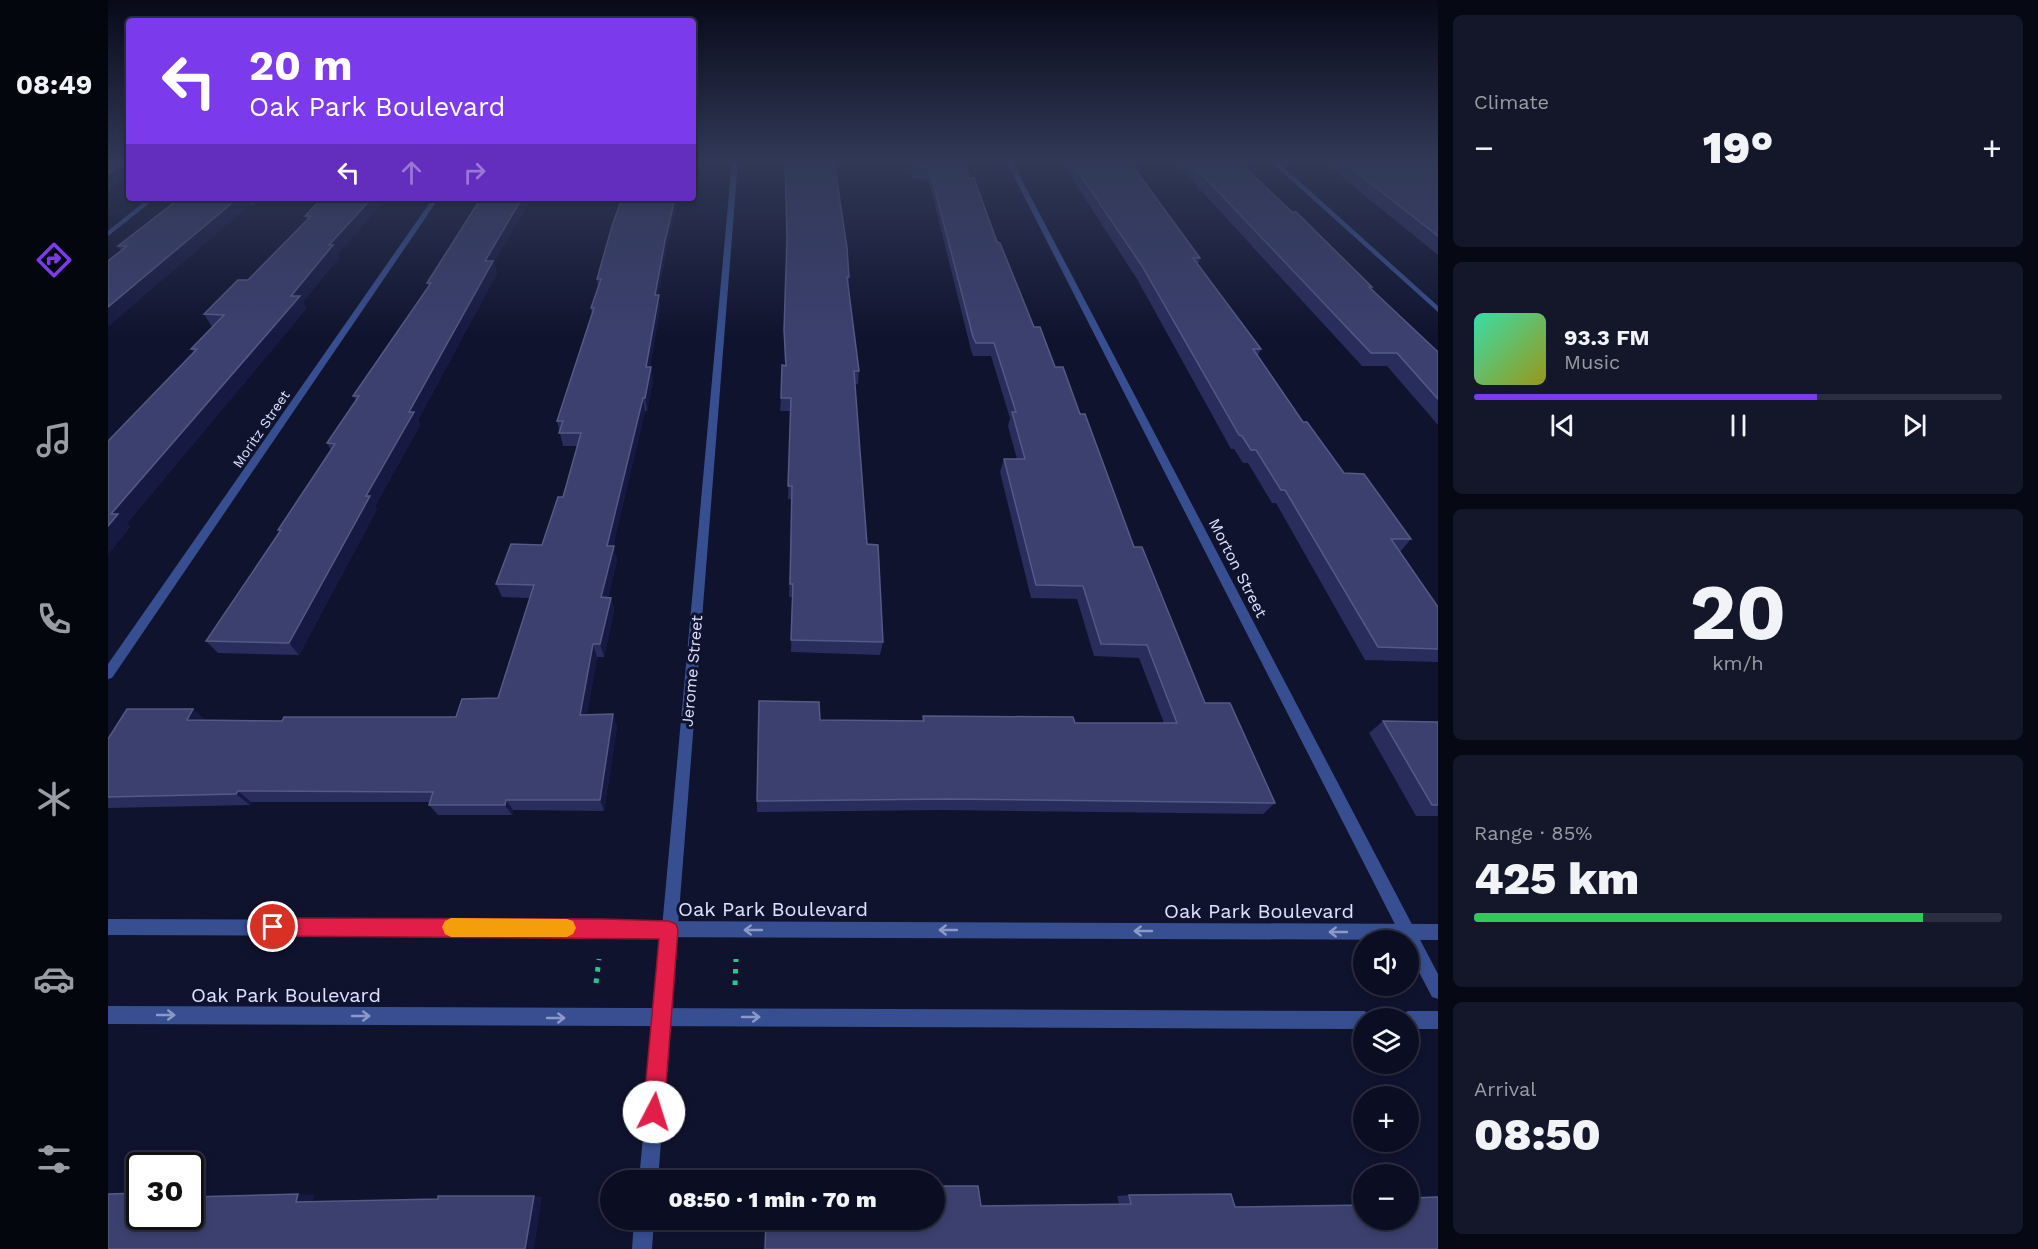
<!DOCTYPE html>
<html lang="en">
<head>
<meta charset="utf-8">
<style>
	:root { --surface:#0b0e22; --page:#14172a; --text:#f1f3f6; --muted:#9a9ca5; --line:#2b2e40; --accent:#7c3aed }
	body { margin:0; font-family:"Work Sans",sans-serif; background:var(--page); color:var(--text); height:100vh; display:flex; flex-direction:column; font-size:22px; white-space:nowrap }
	* { box-sizing:border-box; margin:0 }
	p { font-size:20px; color:var(--muted) }
	.icon { flex:none; width:33px; height:33px; fill:none; stroke:currentColor; stroke-width:2; stroke-linecap:round; stroke-linejoin:round }
	.map { position:relative; flex:1; overflow:hidden }
	.panel { display:flex; flex-direction:column; gap:15px; padding:15px; background:#060813; width:600px }
	.panel>* { flex:none }
	.hud { position:absolute; left:18px; top:18px; width:570px; height:183px; border-radius:6px; box-shadow:0 3px 9px #0003,0 0 0 2px var(--line); background:#7c3aed; color:#fff; overflow:hidden }
	.controls { position:absolute; left:1245px; top:930px; display:grid; gap:12px }
	.controls a { display:grid; place-items:center; width:66px; height:66px; border-radius:50%; background:var(--surface); box-shadow:0 3px 9px #0003,0 0 0 2px var(--line); font-size:30px }
	.speed { position:absolute; left:18px; top:1152px; display:flex; gap:12px; font-size:30px; font-weight:700; text-align:center }
	.speed>* { display:grid; place-content:center; width:78px; height:78px; border-radius:50%; background:var(--surface); box-shadow:0 3px 9px #0003,0 0 0 2px var(--line); line-height:1 }
	.speed .limit { border:3px solid #111; border-radius:9px; background:#fff; color:#111 }
	.pin { position:absolute; display:grid; place-items:center; width:51px; height:51px; color:#fff; margin:-26px; border:3px solid #fff; border-radius:50%; box-shadow:0 2px 6px #0007 }
	.me { position:absolute; width:66px; margin:-33px; rotate:5deg; stroke-linejoin:round; filter:drop-shadow(0 0 4px #0008) }
	.turn { display:flex; align-items:center; gap:21px; height:126px; padding:0 24px; font-size:27px }
	.turn .icon { width:78px; height:78px; stroke-width:2.5 }
	.turn b { display:block; font-size:42px; line-height:51px }
	.lanes { display:flex; align-items:center; height:57px; padding:0 24px; background:#0003; justify-content:center; gap:30px; direction:ltr }
	.lanes .off { opacity:.35 }
	.big { font-size:45px; font-weight:800; line-height:1.1 }
	.panel .widget { flex:1; display:flex; flex-direction:column; justify-content:center; gap:9px; min-width:0; padding:0 21px; border-radius:9px; background:var(--page) }
	.panel .dial { align-items:center; gap:0 }
	.dial b { font-size:78px; line-height:1 }
	.song { display:flex; align-items:center; gap:18px }
	.cover { width:72px; height:72px; border-radius:9px; background:linear-gradient(135deg,hsl(160 70% 55%),hsl(60 70% 35%)) }
	.played { height:6px; border-radius:3px; background:linear-gradient(90deg,var(--accent) 65%,var(--line) 65%) }
	.keys { display:flex; justify-content:space-around; direction:ltr }
	.heat { display:flex; justify-content:space-between; align-items:center; font-size:33px; direction:ltr }
	.charge { height:9px; border-radius:4px; background:linear-gradient(90deg,#34c759 85%,var(--line) 0) }
	.trip { position:absolute; left:492px; top:1170px; width:345px; height:60px; border-radius:30px; background:var(--surface); box-shadow:0 3px 9px #0003,0 0 0 2px var(--line); font-weight:800; line-height:60px; text-align:center }
	main { display:flex; flex:1; min-height:0 }
	.menu { display:flex; flex-direction:column; width:108px; justify-content:space-around; align-items:center; background:#04060e; color:var(--muted) }
	.menu .icon { width:42px; height:42px }
	.menu .on { color:var(--accent) }
	.menu b { font-size:27px; color:var(--text) }
	.map>svg:first-child { display:block }
	.lines { fill:none; stroke-linecap:round; stroke-linejoin:round }
	.path { stroke:#27c98e; stroke-width:5; stroke-dasharray:4.5 7; stroke-linecap:butt }
	.minor { fill:#374f90; fill-rule:evenodd }
	.tertiary { fill:#374f90; fill-rule:evenodd }
	.wall { fill:#282d5c }
	.shaded-wall { fill:#161a42 }
	.building { fill:#3b406e; stroke:#545a84; stroke-width:1.5 }
	.oneway { stroke:#8a99c8 }
	.route { fill:#e11d48; stroke:#92132f; stroke-width:1.5 }
	.slow { fill:#f59e0b }
	.labels { text-anchor:middle; dominant-baseline:central; stroke-width:6; stroke-linejoin:round; paint-order:stroke }
	.far-street-label { font-size:14px; fill:#dce3ff; stroke:#0f132e }
	.street-label { font-size:16px; fill:#dce3ff; stroke:#0f132e }
	.near-street-label { font-size:20px; fill:#dce3ff; stroke:#0f132e }
</style>
</head>
<body>
<main>
<nav class="menu">
<b>08:49</b>
<svg class="icon on" aria-label="directions" viewBox="0 0 24 24"><path d="M12 3l9 9-9 9-9-9zM9 14v-3h6M13 9l2 2-2 2"/></svg>
<svg class="icon" aria-label="music" viewBox="0 0 24 24"><path d="M9 18V5l10-2v13"/><circle cx="6" cy="18" r="3"/><circle cx="16" cy="16" r="3"/></svg>
<svg class="icon" aria-label="phone" viewBox="0 0 24 24"><path d="M5 4h4l2 5-3 2q2 4 5 5l2-3 5 2v4C11 20 4 13 5 4z"/></svg>
<svg class="icon" aria-label="climate" viewBox="0 0 24 24"><path d="M12 3v18M4 7l16 10M4 17L20 7"/></svg>
<svg class="icon" aria-label="car" viewBox="0 0 24 24"><path d="M5 17H2v-5l4-1 3-4h7l3 4 3 1v5h-3M9 17h6M6 11h13"/><circle cx="7" cy="17" r="2"/><circle cx="17" cy="17" r="2"/></svg>
<svg class="icon" aria-label="filters" viewBox="0 0 24 24"><path d="M4 7h16M4 17h16"/><circle cx="9" cy="7" r="2"/><circle cx="15" cy="17" r="2"/></svg>
</nav>
<div class="map">
<svg width="1330" height="1249" viewBox="0 0 1330 1249">
	<rect width="100%" height="100%" fill="#0f132e"/>
	<g class="lines">
		<path class="path" d="M1247,965L1256,984
			M488,983L491,959
			M627,985L628,959"/>
		<path class="minor" d="M624,161H630L550,1180H531Z
			M898,161H904L1330,974V999L1324,997L1300,951V940H1295Z
			M1162,161H1169L1330,306V312Z
			M41,198H48L0,236V231Z
			M325,198H331L4,678L0,679V664Z
			M526,1220H546L544,1249H524Z"/>
		<path class="tertiary" d="M0,919L1330,924V940L0,935Z
			M0,1006L1256,1011L1262,1014L1264,1018H1256V1029L0,1024Z
			M1300,1011H1330V1029H1300V1018H1292L1294,1014Z"/>
	</g>
	<path class="wall" d="M677,161H726L741,277L740,288L751,371L750,384H747L759,544L775,642L772,655L683,652L684,597H681L684,499H680L683,411H672L673,398L677,366L676,330L679,247Z
		M801,161H856L861,178L926,327L972,414L1026,547L1097,703L1167,803L1155,814L835,810L649,812V801L712,720L814,721L815,716L967,723H1056L1031,658L986,656L969,599L923,598L892,472L896,459H909L900,426L902,418L883,356H865L863,350L822,185L818,179H804Z
		M953,161H1021L1092,258L1090,264L1153,349L1150,355L1195,422L1236,473L1303,539L1292,552L1330,607V662L1257,660L1168,503H1164L1140,463H1135L1126,449H1123L1029,279Z
		M1066,161H1130L1264,287L1263,288L1330,352V425L1279,366H1254Z
		M1214,161H1330V255Z
		M72,198H155L147,205H142L132,213L13,251L10,246Z
		M214,198L231,257L195,302L198,309L19,523L22,527L0,554V441L86,352L83,349L104,327L96,314L140,280L199,220L197,216Z
		M558,253L550,295L552,308L542,367H543L545,380L539,411H537L505,546L509,560L500,597L503,598L506,610L496,657H489L479,714L509,726L496,811L405,810L404,815H330L321,805L322,802H143L142,805L0,808V739L85,709L97,720L174,721L348,717L390,698L422,598L394,597L388,584L434,545L455,497L470,446H455L449,421L484,314L483,308L490,287L489,279Z
		M386,263L389,273L310,420L312,425L267,506L269,509L191,655L110,653L98,641L172,532L170,530L223,450L219,443L248,400L245,396L321,286L319,283Z
		M1275,721L1330,722V816H1308L1261,733Z
		M1021,1195L1127,1207L1250,1205L1248,1200L1256,1199V1220L1330,1249L873,1206L1011,1204L1009,1196Z"/>
	<path class="shaded-wall" d="M19,161H21V176L0,191V174Z
		M130,198H138L142,205L0,327V307Z
		M144,198H155L147,205Z
		M264,198H279L230,254L231,257L195,302L198,309L19,523L22,527L0,554V526L3,514L183,296L221,245Z
		M414,198H424L386,263L389,273L310,420L312,425L267,506L269,509L191,655L181,643L258,496L377,261Z
		M567,198H571L558,253L548,308L547,295L557,241Z
		M551,295L552,308L540,380L538,367Z
		M543,367L545,380L539,411L537,398Z
		M535,398L537,411L502,559L499,546Z
		M506,546L509,560L497,610L493,597Z
		M503,598L506,610L496,657L492,644Z
		M485,644L489,657L477,726L472,715Z
		M85,709L98,721L79,720Z
		M505,714L509,726L496,811L492,800Z
		M130,791L143,802L142,805L128,794Z
		M398,800L405,810L404,815L397,805Z
		M82,1192L88,1193L86,1199L82,1198Z
		M190,1194L206,1195L204,1202H188Z
		M426,1196L434,1197L426,1249H417Z"/>
	<path class="building" d="M0,161H19L0,174Z
		M677,161H726L739,248L741,277H739L751,371H746L759,544L770,545L775,642L683,640L685,584H682L684,486H680L683,398H673L674,365L678,366L676,330L679,238Z
		M805,161H856L861,178H866L889,242L892,243L926,327H932L947,367H955L972,414H977L1026,547H1034L1097,703H1122L1167,803L839,799L649,801L651,701L711,702L712,720L816,721L815,716L965,717L967,723H1069L1039,645L993,644L975,586L928,585L896,459H917L904,412H908L886,343H868L865,337L823,174L820,168H806Z
		M963,161H1021L1092,258H1085L1153,349H1145L1195,422H1199L1236,473L1256,474L1303,539H1283L1330,607V649L1270,647L1177,490H1173L1148,450H1143L1134,436L1131,435L1034,266Z
		M1081,161H1130L1184,212H1188L1264,287H1261L1330,352V399L1289,353H1263Z
		M1234,161H1330V236Z
		M72,198H130L0,307V261L19,246H10Z
		M214,198H264L221,245H225L183,296H192L3,514H10L0,526V441L89,349H83L116,315L96,314L130,280H140L203,216H197Z
		M373,198H414L377,261H385L301,412H306L258,496H262L181,643L98,641L173,530H170L227,444L219,443L251,396H245L323,283H319Z
		M514,198H567L557,241L547,295H551L538,367H543L537,398H535L499,546H506L493,597L503,598L492,644H485L472,715L505,714L492,800H398L397,805H321L325,792L130,791L128,794L0,797V739L19,709H85L79,720L174,721L176,717H348L354,699L390,698L426,585L388,584L403,544L434,545L450,497H455L473,433H451L455,421H449L486,308H483L493,279H489L504,226Z
		M1275,721L1330,722V805H1324Z
		M826,1186H870L873,1206L1023,1204L1021,1195L1123,1194L1127,1207L1256,1205V1220H1300V1198L1330,1197V1249H657L658,1220H826Z
		M32,1193V1216H82V1197L190,1194L188,1202L330,1199V1196H426L417,1249H0V1194Z"/>
	<defs><path id="oneway-shaft" d="M-6 0H5M1.5-3L5.5 0L1.5 3" fill="none" stroke-width="1.6" stroke-linecap="round" stroke-linejoin="round" transform="scale(1.5)"/></defs>
	<g class="oneway">
		<use href="#oneway-shaft" transform="translate(645 930) rotate(-180)"/>
		<use href="#oneway-shaft" transform="translate(840 930) rotate(-180)"/>
		<use href="#oneway-shaft" transform="translate(1035 931) rotate(-180)"/>
		<use href="#oneway-shaft" transform="translate(1230 932) rotate(-180)"/>
		<use href="#oneway-shaft" transform="translate(58 1015)"/>
		<use href="#oneway-shaft" transform="translate(253 1016)"/>
		<use href="#oneway-shaft" transform="translate(643 1017)"/>
		<use href="#oneway-shaft" transform="translate(448 1018)"/>
	</g>
	<linearGradient id="sky" x2="0" y2="1"><stop stop-color="#080a19"/><stop offset="0.48" stop-color="#313957"/><stop offset="1" stop-color="#313957" stop-opacity="0"/></linearGradient>
	<rect width="1330" height="336" fill="url(#sky)"/>
	<path class="route" d="M165,918L496,919L561,921L568,924L570,930L556,1112L553,1119L546,1122L538,1119L535,1112L551,939L165,936L159,934L156,927L159,921Z"/>
	<path class="slow" d="M343,918L459,919L465,921L468,928L465,934L459,937H343L337,934L334,927L337,921Z"/>
	<g class="labels">
		<g class="far-street-label">
			<text transform="translate(153 429) rotate(-56)">Moritz Street</text>
		</g>
		<g class="street-label">
			<text transform="translate(1130 568) rotate(63)">Morton Street</text>
			<text transform="translate(584 671) rotate(-85)">Jerome Street</text>
		</g>
		<g class="near-street-label">
			<text x="665" y="909">Oak Park Boulevard</text>
			<text x="1151" y="911">Oak Park Boulevard</text>
			<text x="178" y="995">Oak Park Boulevard</text>
		</g>
	</g>
</svg>
<div class="controls">
<a><svg class="icon" aria-label="sound" viewBox="0 0 24 24"><path d="M4 9h4l5-4v14l-5-4H4zM17 9q2 3 0 6"/></svg></a>
<a><svg class="icon" aria-label="layers" viewBox="0 0 24 24"><path d="M12 4l9 5-9 5-9-5zM3 14l9 5 9-5"/></svg></a>
<a>+</a>
<a>−</a>
</div>
<div class="speed"><div class="limit">30</div></div>
<div class="pin" style="left:165px;top:927px;background:#d93025"><svg class="icon" aria-label="arrive" viewBox="0 0 24 24"><path d="M6 21V4h12l-3 4 3 4H6"/></svg></div>
<svg class="me" style="left:546px;top:1112px" viewBox="-20 -20 40 40"><circle r="19" fill="#fff"/><path d="M0-13L10 11 0 6-10 11z" fill="#e11d48"/></svg>
<div class="trip">08:50 · 1 min · 70 m</div>
<div class="hud">
<div class="turn"><svg class="icon" aria-label="left" viewBox="0 0 24 24"><path d="M17 20v-9H6M10 6l-5 5 5 5"/></svg><div><b>20 m</b>Oak Park Boulevard</div></div>
<div class="lanes"><svg class="icon" aria-label="left" viewBox="0 0 24 24"><path d="M17 20v-9H6M10 6l-5 5 5 5"/></svg><svg class="icon off" aria-label="ahead" viewBox="0 0 24 24"><path d="M12 20V5M6 11l6-6 6 6"/></svg><svg class="icon off" aria-label="right" viewBox="0 0 24 24"><path d="M7 20v-9h11M14 6l5 5-5 5"/></svg></div>
</div>
</div>
<section class="panel">
<div class="widget"><p>Climate</p>
<div class="heat"><a>−</a><b class="big">19°</b><a>+</a></div>
</div>
<div class="widget">
<div class="song"><i class="cover"></i><div><b>93.3 FM</b><p>Music</p></div></div>
<div class="played"></div>
<div class="keys"><svg class="icon" aria-label="previous" viewBox="0 0 24 24"><path d="M18 5L8 12l10 7zM5 5v14"/></svg><svg class="icon" aria-label="pause" viewBox="0 0 24 24"><path d="M8 5v14M16 5v14"/></svg><svg class="icon" aria-label="next" viewBox="0 0 24 24"><path d="M6 5l10 7-10 7zM19 5v14"/></svg></div>
</div>
<div class="widget dial"><b>20</b><p>km/h</p></div>
<div class="widget"><p>Range · 85%</p><b class="big">425 km</b><div class="charge"></div></div>
<div class="widget"><p>Arrival</p><b class="big">08:50</b></div>
</section>
</main>
</body>
</html>
